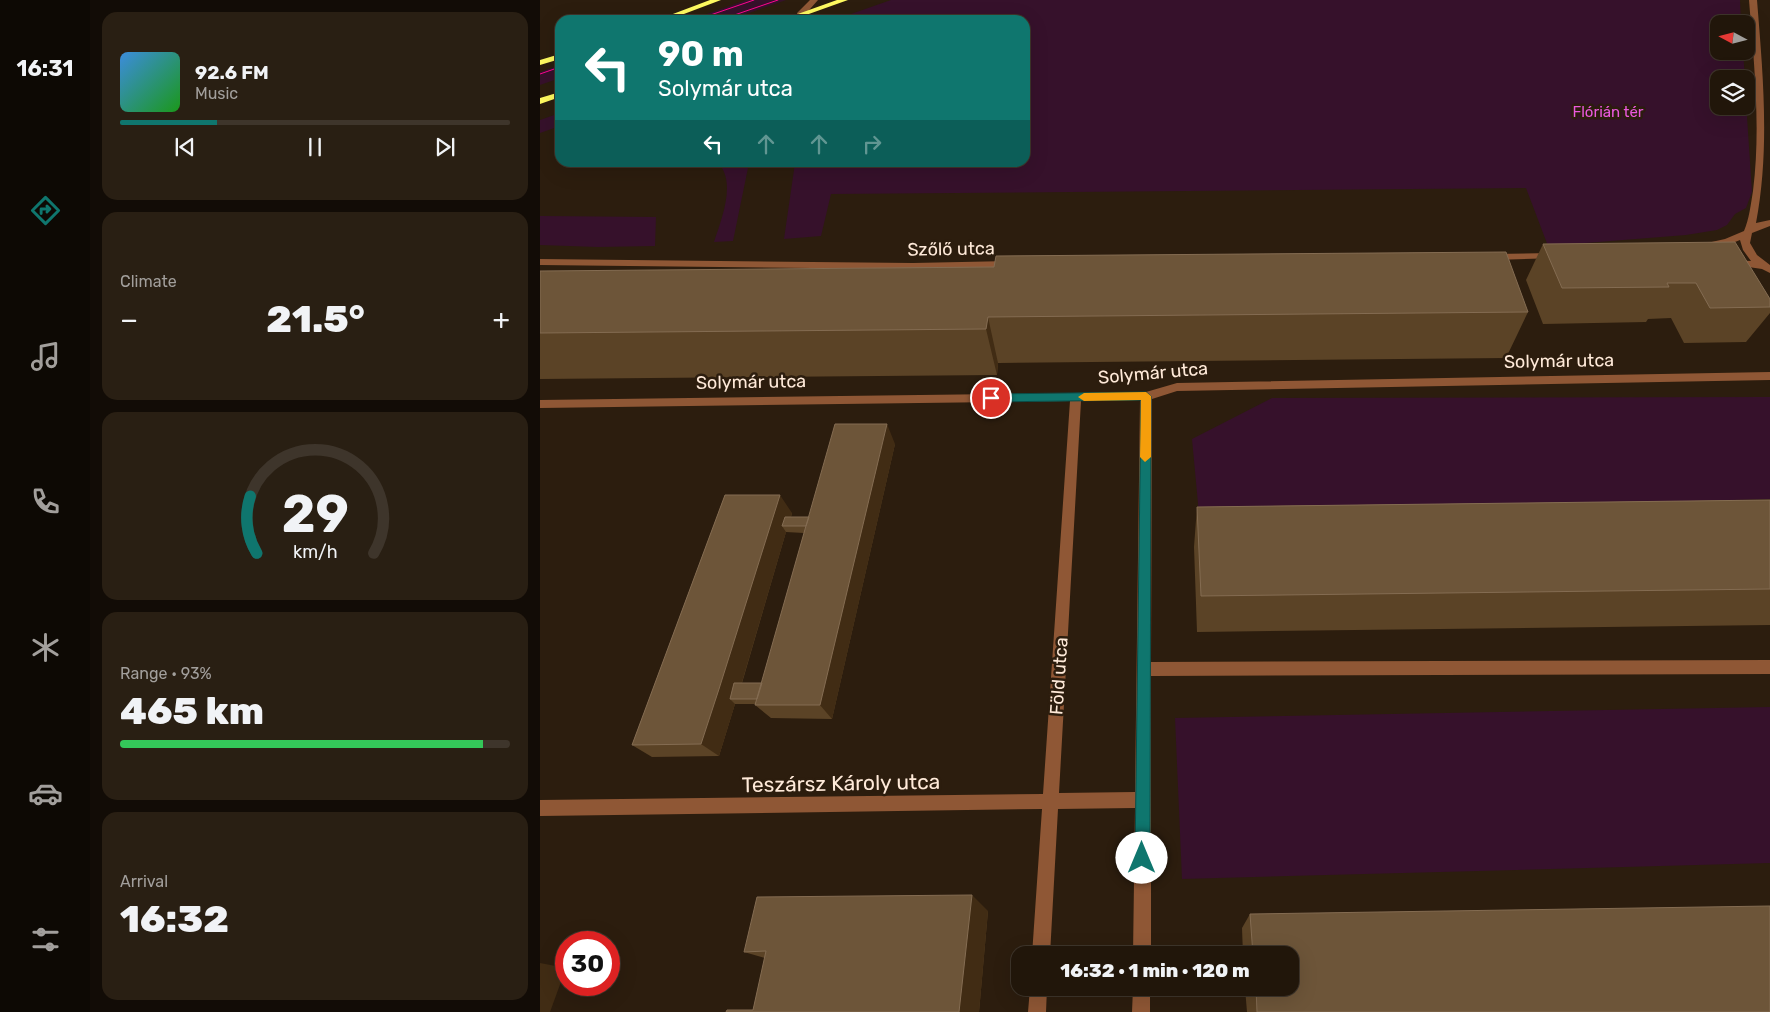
<!DOCTYPE html>
<html lang="en">
<head>
<meta charset="utf-8">
<style>
	:root { --surface:#21160a; --page:#291f13; --text:#f1f3f6; --muted:#a29f9c; --line:#3e352b; --accent:#0f766e }
	body { margin:0; font-family:Rubik,sans-serif; background:var(--page); color:var(--text); height:100vh; display:flex; flex-direction:column; font-size:19px; white-space:nowrap }
	* { box-sizing:border-box; margin:0 }
	p { font-size:16px; color:var(--muted) }
	.icon { flex:none; width:28px; height:28px; fill:none; stroke:currentColor; stroke-width:2; stroke-linecap:round; stroke-linejoin:round }
	.map { position:relative; flex:1; overflow:hidden }
	.sheet { display:flex; flex-direction:column; gap:12px; padding:12px; background:#120c06; width:450px }
	.sheet>* { flex:none }
	.guide { position:absolute; left:15px; top:15px; width:475px; height:152px; border-radius:15px; box-shadow:0 5px 20px #0002,0 0 0 1px var(--line); background:#0f766e; color:#fff; overflow:hidden }
	.needle { width:32px; rotate:277deg }
	.fabs { position:absolute; left:1170px; top:15px; display:grid; gap:10px }
	.fabs a { display:grid; place-items:center; width:45px; height:45px; border-radius:10px; background:var(--surface); box-shadow:0 5px 20px #0002,0 0 0 1px var(--line); font-size:25px }
	.speed { position:absolute; left:15px; top:931px; display:flex; gap:10px; font-size:25px; font-weight:700; text-align:center }
	.speed>* { display:grid; place-content:center; width:65px; height:65px; border-radius:50%; background:var(--surface); box-shadow:0 5px 20px #0002,0 0 0 1px var(--line); line-height:1 }
	.speed .limit { border:8px solid #d22; background:#fff; color:#111 }
	.pin { position:absolute; display:grid; place-items:center; width:42px; height:42px; color:#fff; margin:-21px; border:2px solid #fff; border-radius:50%; box-shadow:0 1px 5px #0007 }
	.me { position:absolute; width:55px; margin:-28px; rotate:0deg; stroke-linejoin:round; filter:drop-shadow(0 0 4px #0008) }
	.turn { display:flex; align-items:center; gap:18px; height:105px; padding:0 20px; font-size:22px }
	.turn .icon { width:65px; height:65px; stroke-width:2.5 }
	.turn b { display:block; font-size:35px; line-height:42px }
	.lanes { display:flex; align-items:center; height:48px; padding:0 20px; background:#0003; justify-content:center; gap:25px; direction:ltr }
	.lanes .off { opacity:.35 }
	.big { font-size:38px; font-weight:800; line-height:1.1 }
	.sheet .card { flex:1; display:flex; flex-direction:column; justify-content:center; gap:8px; min-width:0; padding:0 18px; border-radius:15px; background:var(--page) }
	.sheet .dial { align-items:center; gap:0 }
	.dial svg { height:130px; overflow:visible; fill:none; stroke:var(--line); stroke-width:7; stroke-linecap:round; text-anchor:middle }
	.dial text { fill:var(--text); stroke:none }
	.song { display:flex; align-items:center; gap:15px }
	.cover { width:60px; height:60px; border-radius:8px; background:linear-gradient(135deg,hsl(210 70% 55%),hsl(120 70% 35%)) }
	.played { height:5px; border-radius:2px; background:linear-gradient(90deg,var(--accent) 25%,var(--line) 25%) }
	.keys { display:flex; justify-content:space-around; direction:ltr }
	.heat { display:flex; justify-content:space-between; align-items:center; font-size:28px; direction:ltr }
	.charge { height:8px; border-radius:4px; background:linear-gradient(90deg,#34c759 93%,var(--line) 0) }
	.trip { position:absolute; left:471px; top:946px; width:288px; height:50px; border-radius:15px; background:var(--surface); box-shadow:0 5px 20px #0002,0 0 0 1px var(--line); font-weight:800; line-height:50px; text-align:center }
	main { display:flex; flex:1; min-height:0 }
	.dock { display:flex; flex-direction:column; width:90px; justify-content:space-around; align-items:center; background:#0d0904; color:var(--muted) }
	.dock .icon { width:35px; height:35px }
	.dock .on { color:var(--accent) }
	.dock b { font-size:22px; color:var(--text) }
	.map>svg:first-child { display:block }
	.green { fill:#36112b }
	.lines { fill:none; stroke-linecap:round; stroke-linejoin:round }
	.minor { fill:#8f5735; fill-rule:evenodd }
	.major { fill:#fffa60; fill-rule:evenodd }
	.tram { stroke:#ff0591; stroke-width:1 }
	.wall { fill:#5b4326; fill-rule:evenodd }
	.shaded-wall { fill:#412c14 }
	.building { fill:#6d5539; stroke:#846c52 }
	.route { fill:#0f766e; stroke:#0a4d48 }
	.slow { fill:#f59e0b }
	.labels { text-anchor:middle; dominant-baseline:central; stroke-width:5; stroke-linejoin:round; paint-order:stroke }
	.far-park-label { font-size:15px; fill:#eb59de; stroke:#2c1d0e }
	.street-label { font-size:18px; fill:#ffead9; stroke:#2c1d0e }
	.near-street-label { font-size:21px; fill:#ffead9; stroke:#2c1d0e }
</style>
</head>
<body>
<main>
<nav class="dock">
<b>16:31</b>
<svg class="icon on" aria-label="directions" viewBox="0 0 24 24"><path d="M12 3l9 9-9 9-9-9zM9 14v-3h6M13 9l2 2-2 2"/></svg>
<svg class="icon" aria-label="music" viewBox="0 0 24 24"><path d="M9 18V5l10-2v13"/><circle cx="6" cy="18" r="3"/><circle cx="16" cy="16" r="3"/></svg>
<svg class="icon" aria-label="phone" viewBox="0 0 24 24"><path d="M5 4h4l2 5-3 2q2 4 5 5l2-3 5 2v4C11 20 4 13 5 4z"/></svg>
<svg class="icon" aria-label="climate" viewBox="0 0 24 24"><path d="M12 3v18M4 7l16 10M4 17L20 7"/></svg>
<svg class="icon" aria-label="car" viewBox="0 0 24 24"><path d="M5 17H2v-5l4-1 3-4h7l3 4 3 1v5h-3M9 17h6M6 11h13"/><circle cx="7" cy="17" r="2"/><circle cx="17" cy="17" r="2"/></svg>
<svg class="icon" aria-label="filters" viewBox="0 0 24 24"><path d="M4 7h16M4 17h16"/><circle cx="9" cy="7" r="2"/><circle cx="15" cy="17" r="2"/></svg>
</nav>
<section class="sheet">
<div class="card">
<div class="song"><i class="cover"></i><div><b>92.6 FM</b><p>Music</p></div></div>
<div class="played"></div>
<div class="keys"><svg class="icon" aria-label="previous" viewBox="0 0 24 24"><path d="M18 5L8 12l10 7zM5 5v14"/></svg><svg class="icon" aria-label="pause" viewBox="0 0 24 24"><path d="M8 5v14M16 5v14"/></svg><svg class="icon" aria-label="next" viewBox="0 0 24 24"><path d="M6 5l10 7-10 7zM19 5v14"/></svg></div>
</div>
<div class="card"><p>Climate</p>
<div class="heat"><a>−</a><b class="big">21.5°</b><a>+</a></div>
</div>
<div class="card dial"><svg viewBox="0 0 100 80">
<path d="M14 69A42 42 0 1 1 86 69"/>
<path d="M14 69A42 42 0 0 1 10 34" stroke="#0f766e"/>
<text x="50" y="56" font-size="32" font-weight="700">29</text>
<text x="50" y="72" font-size="11">km/h</text>
</svg></div>
<div class="card"><p>Range · 93%</p><b class="big">465 km</b><div class="charge"></div></div>
<div class="card"><p>Arrival</p><b class="big">16:32</b></div>
</section>
<div class="map">
<svg width="1230" height="1012" viewBox="0 0 1230 1012">
	<rect width="100%" height="100%" fill="#2c1d0e"/>
	<path class="green" d="M206,0H246L189,20H150Z
		M351,0H1200L1201,24H1179V51H1203L1205,79H1179V106H1206V102L1212,192L1206,208L1195,214L1187,225L1177,230L1146,235L1008,246L986,188L291,194L281,236L244,239L255,163L485,162V20H294Z
		M20,65V78L0,85V72Z
		M20,113V126L0,133V120Z
		M178,163H209L193,241L174,242C181,220 197,182 178,163Z
		M0,216L116,217L115,246L58,247L0,245Z
		M1230,397V499L659,514L652,439L732,398Z
		M1230,707V863L642,879L635,718Z"/>
	<g class="lines">
		<path class="minor" d="M270,0H278L263,17H257V13Z
			M1209,0H1217C1223,75 1230,149 1216,223L1230,220V226L1212,233L1210,243L1217,255L1230,265V273L1222,269L1188,264V260L1211,261L1203,250L1200,240L1190,244L1170,248L1165,245L1167,243L1185,239L1204,231C1209,220 1211,203 1213,191C1221,127 1214,63 1209,0Z
			M1013,253L1017,254V258L953,260L948,257L953,254Z
			M0,259L373,263L470,261L475,264L470,267L373,269L0,265Z
			M1230,372V380L637,391L612,399L611,662L1230,660V674L611,676V955H593L595,808L518,809L510,955H492L502,809L0,816V800L503,794L530,401L0,408V400L606,392L637,383ZM600,400L595,792L519,793L541,401Z
			M490,988H507L506,1012H488Z
			M593,988H610V1012H592Z"/>
		<path class="major" d="M170,0H181L128,20H117Z
			M297,0H308L252,20H241Z
			M20,54V59L0,65V60Z
			M20,92V97L0,104V98Z"/>
		<path class="tram" d="M156,20L214,0
			M180,20L238,0
			M0,74L20,67"/>
	</g>
	<path class="wall" d="M1003,244L1230,299V313L1206,342L1144,343L1131,318L1108,319L1106,322L1003,324L986,280Z
		M0,271L988,312L966,358L458,363L457,375L0,379Z
		M355,444L292,719L231,718L215,705L216,704H195L179,756L112,757L92,745L185,495L252,513L251,517H269ZM246,532L264,533L222,683H202Z
		M1230,500V625L657,632L654,547L657,507Z
		M448,911L439,1012L213,1010L225,958L204,952Z
		M710,914L1230,1012H707L705,988H750V955H703L702,928Z"/>
	<path class="shaded-wall" d="M448,317L458,363L457,375L446,329Z
		M347,424L355,444L292,719L280,705Z
		M240,495L252,513L248,526H242L246,532L197,699H190L195,704L179,756L161,744Z
		M432,895L448,911L439,1012H419Z
		M0,963L26,968L10,1012H0Z"/>
	<path class="building" d="M1195,242L1230,299V307L1170,308L1156,283H1127L1129,287L1022,288L1003,244Z
		M966,252L988,312L448,317L446,329L0,333V271L454,267L456,256Z
		M295,424H347L280,705H215Z
		M185,495H240L179,689L161,744L92,745Z
		M1230,500V589L661,596L657,507Z
		M245,517H269L266,526H242Z
		M194,683H222L217,699H190Z
		M432,895L419,1012H186L187,1010H213L226,951L204,952L217,897Z
		M1230,906V1012H717L716,988H750V955H713L710,914Z"/>
	<path class="route" d="M606,392L611,396L610,858L608,864L602,866L597,864L595,858L601,400L451,402L446,398L451,394Z"/>
	<path class="slow" d="M606,392L611,396V457L605,462L600,457L601,400L544,401L538,397L544,393Z"/>
	<g class="labels">
		<g class="far-park-label">
			<text x="1068" y="112">Flórián tér</text>
		</g>
		<g class="street-label">
			<text transform="translate(411 249) rotate(-1)">Szőlő utca</text>
			<text transform="translate(1019 361) rotate(-1)">Solymár utca</text>
			<text transform="translate(613 373) rotate(-5)">Solymár utca</text>
			<text transform="translate(211 382) rotate(-1)">Solymár utca</text>
			<text transform="translate(519 676) rotate(-86)">Föld utca</text>
		</g>
		<g class="near-street-label">
			<text transform="translate(301 783) rotate(-1)">Teszársz Károly utca</text>
		</g>
	</g>
</svg>
<div class="fabs">
<a><svg class="needle" viewBox="-14 -14 28 28"><path d="M0-13l5 13h-10z" fill="#e53935"/><path d="M0 13l5-13h-10z" fill="#a29f9c"/></svg></a>
<a><svg class="icon" aria-label="layers" viewBox="0 0 24 24"><path d="M12 4l9 5-9 5-9-5zM3 14l9 5 9-5"/></svg></a>
</div>
<div class="speed"><div class="limit">30</div></div>
<div class="pin" style="left:451px;top:398px;background:#d93025"><svg class="icon" aria-label="arrive" viewBox="0 0 24 24"><path d="M6 21V4h12l-3 4 3 4H6"/></svg></div>
<svg class="me" style="left:602px;top:858px" viewBox="-20 -20 40 40"><circle r="19" fill="#fff"/><path d="M0-13L10 11 0 6-10 11z" fill="#0f766e"/></svg>
<div class="trip">16:32 · 1 min · 120 m</div>
<div class="guide">
<div class="turn"><svg class="icon" aria-label="left" viewBox="0 0 24 24"><path d="M17 20v-9H6M10 6l-5 5 5 5"/></svg><div><b>90 m</b>Solymár utca</div></div>
<div class="lanes"><svg class="icon" aria-label="left" viewBox="0 0 24 24"><path d="M17 20v-9H6M10 6l-5 5 5 5"/></svg><svg class="icon off" aria-label="ahead" viewBox="0 0 24 24"><path d="M12 20V5M6 11l6-6 6 6"/></svg><svg class="icon off" aria-label="ahead" viewBox="0 0 24 24"><path d="M12 20V5M6 11l6-6 6 6"/></svg><svg class="icon off" aria-label="right" viewBox="0 0 24 24"><path d="M7 20v-9h11M14 6l5 5-5 5"/></svg></div>
</div>
</div>
</main>
</body>
</html>
